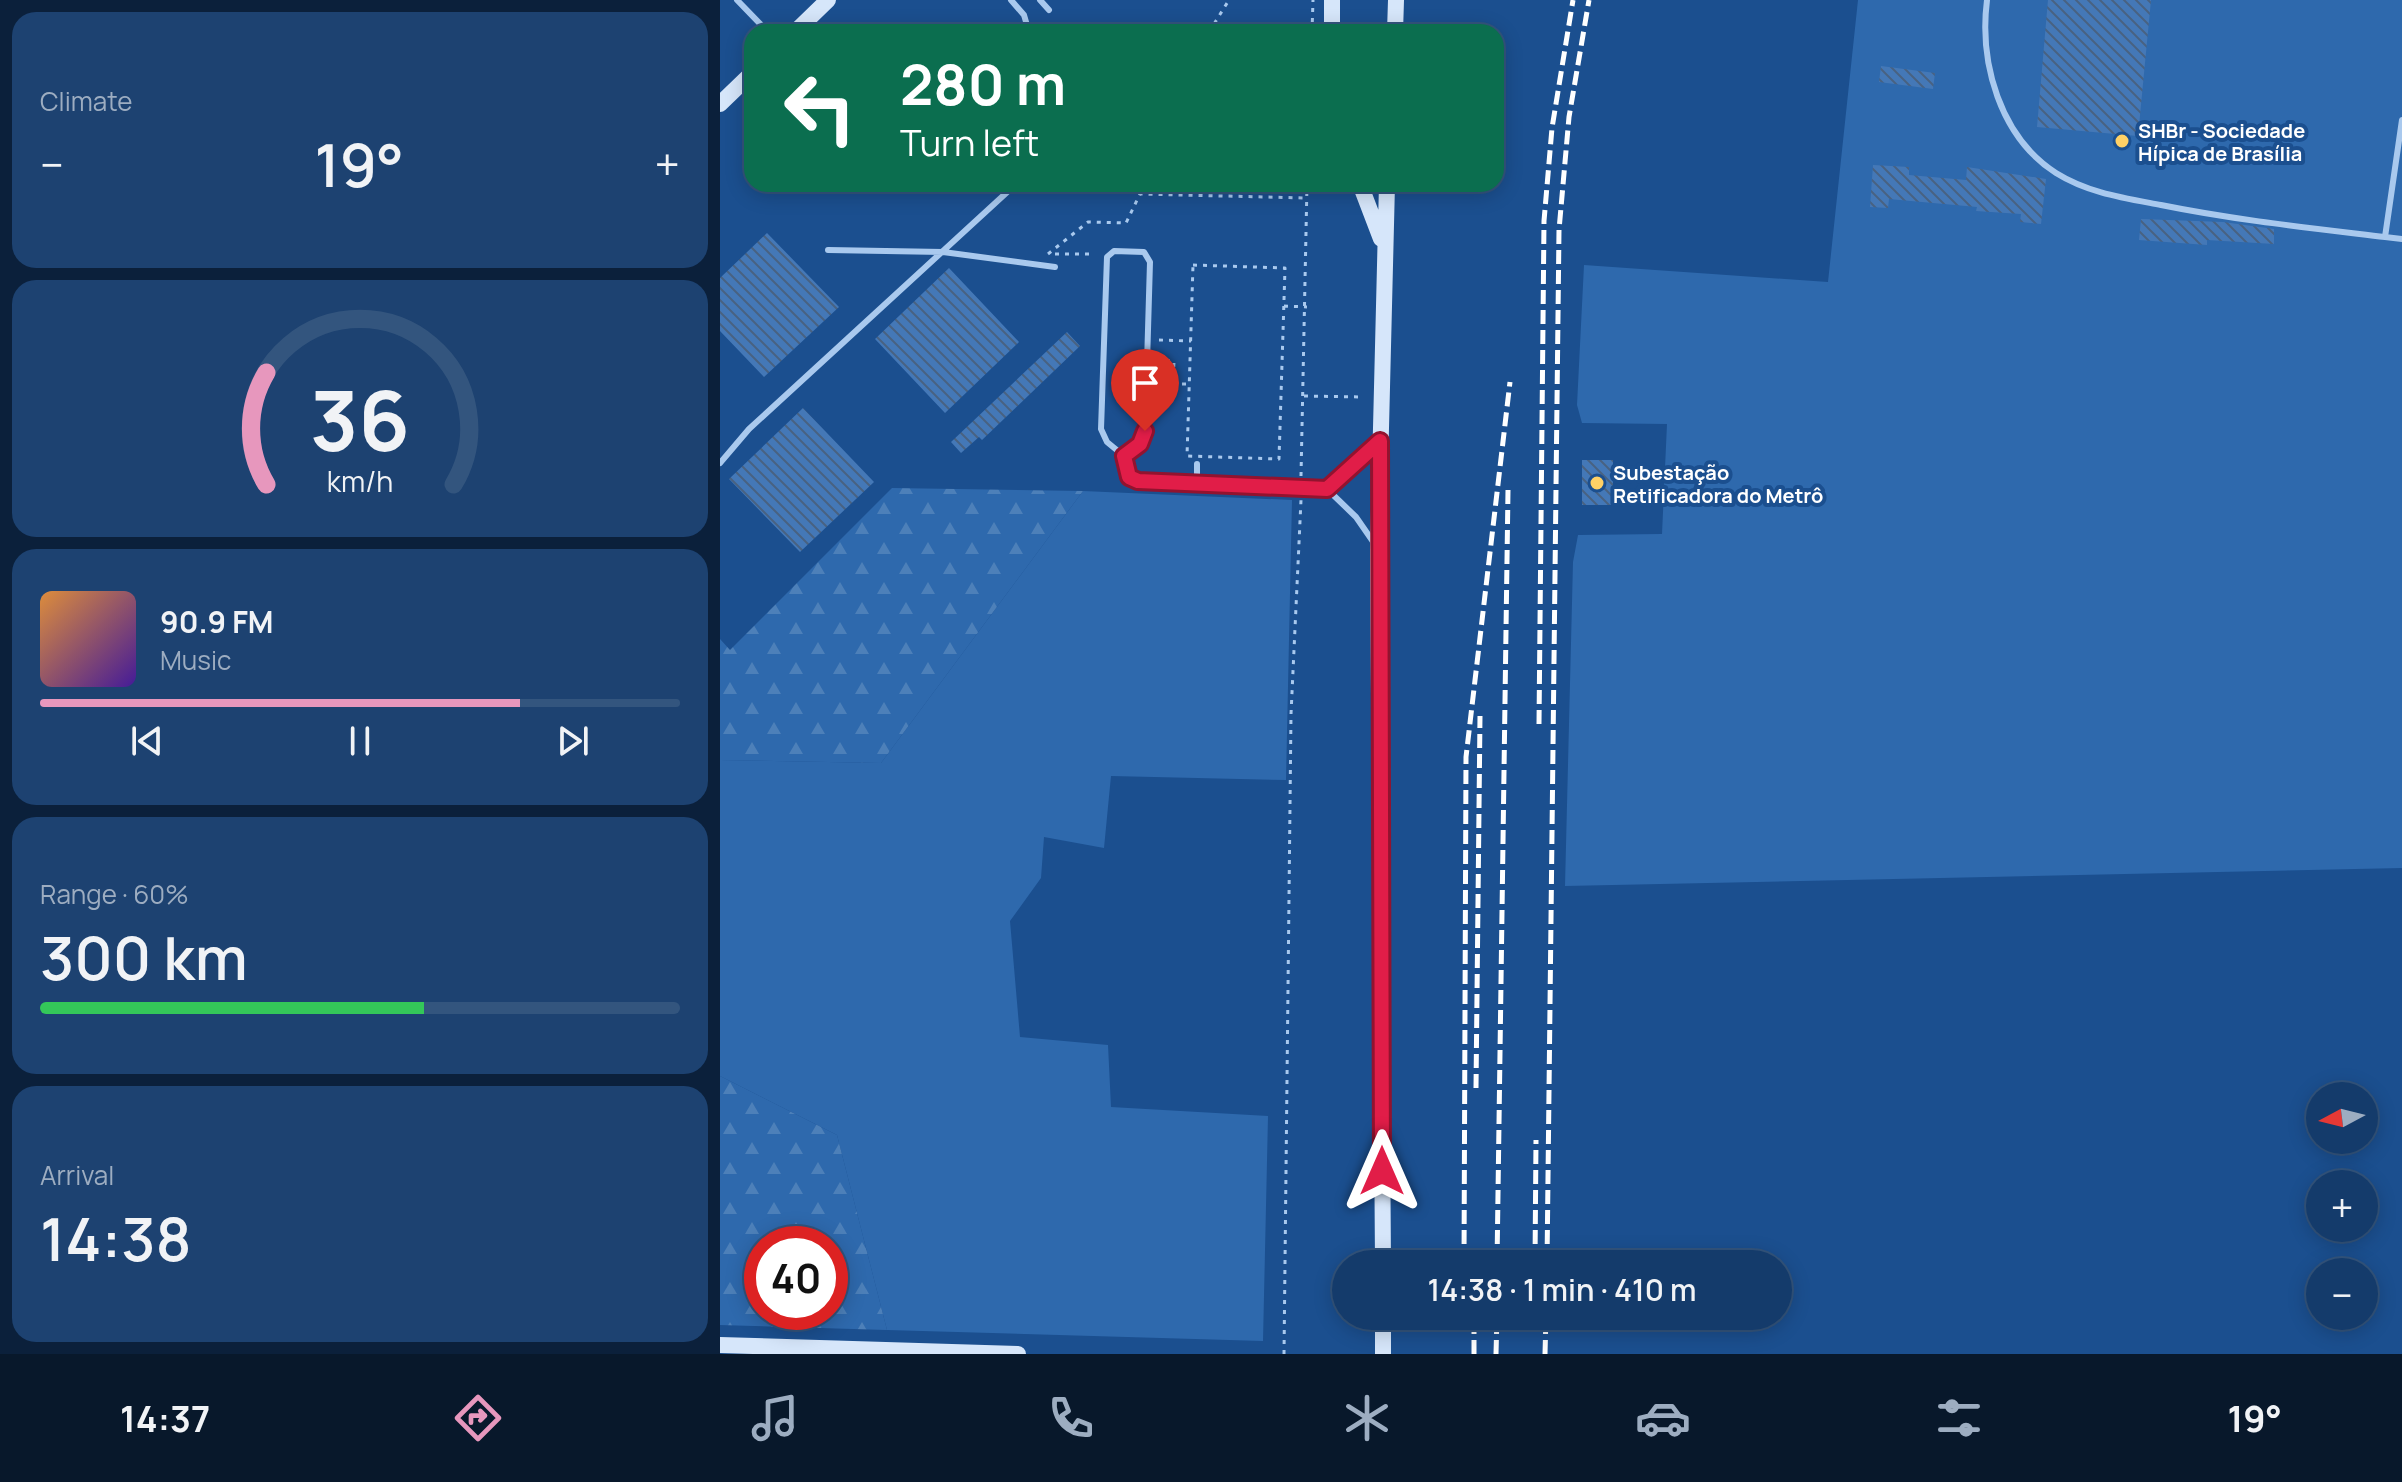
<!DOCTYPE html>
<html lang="en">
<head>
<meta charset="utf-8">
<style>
	:root { --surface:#143b6b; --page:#1d4271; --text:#f1f3f6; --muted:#9dadc1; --line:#33557e; --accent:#e797bd }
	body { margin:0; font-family:Manrope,sans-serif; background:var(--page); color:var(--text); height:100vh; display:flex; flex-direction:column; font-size:30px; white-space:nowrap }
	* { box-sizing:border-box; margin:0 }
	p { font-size:26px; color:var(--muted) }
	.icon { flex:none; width:44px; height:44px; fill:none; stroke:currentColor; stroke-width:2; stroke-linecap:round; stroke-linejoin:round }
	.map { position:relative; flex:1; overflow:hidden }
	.sheet { display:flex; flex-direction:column; gap:12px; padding:12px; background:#0b203b; width:720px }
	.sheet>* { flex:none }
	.hud { position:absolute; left:24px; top:24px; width:760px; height:168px; border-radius:24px; box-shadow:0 4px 20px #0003,0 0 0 2px var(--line); background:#0b6e4f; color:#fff; overflow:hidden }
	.needle { width:52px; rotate:263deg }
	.tools { position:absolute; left:1586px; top:1082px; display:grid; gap:16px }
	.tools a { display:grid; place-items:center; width:72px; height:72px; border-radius:50%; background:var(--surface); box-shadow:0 4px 20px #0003,0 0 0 2px var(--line); font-size:40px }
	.speed { position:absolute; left:24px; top:1226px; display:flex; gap:16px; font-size:40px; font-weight:700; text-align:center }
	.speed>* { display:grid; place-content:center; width:104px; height:104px; border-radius:50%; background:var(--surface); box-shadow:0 4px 20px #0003,0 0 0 2px var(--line); line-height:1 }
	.speed .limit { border:12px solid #d22; background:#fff; color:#111 }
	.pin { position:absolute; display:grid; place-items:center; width:68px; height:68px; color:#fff; margin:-82px -34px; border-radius:50% 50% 50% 0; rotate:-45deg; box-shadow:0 0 8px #0007 }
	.pin .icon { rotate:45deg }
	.me { position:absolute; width:88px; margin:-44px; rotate:0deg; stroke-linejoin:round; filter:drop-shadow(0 0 6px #0008) }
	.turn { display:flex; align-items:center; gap:28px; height:168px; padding:0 24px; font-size:36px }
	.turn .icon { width:104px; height:104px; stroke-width:2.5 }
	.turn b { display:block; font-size:56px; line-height:68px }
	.big { font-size:60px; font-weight:600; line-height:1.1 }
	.sheet .tile { flex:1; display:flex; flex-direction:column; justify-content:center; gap:12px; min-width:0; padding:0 28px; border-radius:24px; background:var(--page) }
	.sheet .dial { align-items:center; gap:0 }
	.dial svg { height:208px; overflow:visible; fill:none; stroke:var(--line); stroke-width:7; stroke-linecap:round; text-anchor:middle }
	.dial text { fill:var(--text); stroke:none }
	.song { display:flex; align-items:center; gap:24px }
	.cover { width:96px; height:96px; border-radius:12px; background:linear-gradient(135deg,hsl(30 70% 55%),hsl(260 70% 35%)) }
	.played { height:8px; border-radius:4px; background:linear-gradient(90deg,var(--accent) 75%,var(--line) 75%) }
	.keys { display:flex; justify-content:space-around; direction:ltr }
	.heat { display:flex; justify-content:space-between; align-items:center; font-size:44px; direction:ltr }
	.charge { height:12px; border-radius:6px; background:linear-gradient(90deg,#34c759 60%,var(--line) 0) }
	.trip { position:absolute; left:612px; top:1250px; width:460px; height:80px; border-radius:40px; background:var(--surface); box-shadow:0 4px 20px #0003,0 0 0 2px var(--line); font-weight:600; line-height:80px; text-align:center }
	.dock { display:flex; height:128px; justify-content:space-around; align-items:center; background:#08182b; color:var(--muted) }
	.dock .icon { width:56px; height:56px }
	.dock .on { color:var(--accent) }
	.dock b { font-size:36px; color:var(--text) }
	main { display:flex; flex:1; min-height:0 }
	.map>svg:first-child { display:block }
	.green { fill:#2e69ad }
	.forest { fill:url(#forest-firs); fill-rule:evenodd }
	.building { fill:url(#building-back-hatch) }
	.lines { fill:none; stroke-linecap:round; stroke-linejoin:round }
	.path { stroke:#a9c9ee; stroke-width:3; stroke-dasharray:4 6; stroke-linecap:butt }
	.lane { stroke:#a9c9ee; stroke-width:6 }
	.secondary { stroke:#d6e6fa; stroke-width:16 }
	.rail { stroke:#fff; stroke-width:5; stroke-dasharray:14 6; stroke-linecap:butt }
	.route-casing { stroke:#92132f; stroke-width:20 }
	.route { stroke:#e11d48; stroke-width:14 }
	.poi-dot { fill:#ffd166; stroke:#1b4f8f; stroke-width:3 }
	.labels { text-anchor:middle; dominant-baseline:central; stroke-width:8; stroke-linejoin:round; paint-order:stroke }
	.poi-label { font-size:20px; font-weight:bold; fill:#fff; stroke:#1b4f8f; text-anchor:start }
</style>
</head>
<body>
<main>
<section class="sheet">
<div class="tile"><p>Climate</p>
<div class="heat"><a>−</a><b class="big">19°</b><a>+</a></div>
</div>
<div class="tile dial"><svg viewBox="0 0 100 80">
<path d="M14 69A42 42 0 1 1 86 69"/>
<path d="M14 69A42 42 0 0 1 14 26" stroke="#e797bd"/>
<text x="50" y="56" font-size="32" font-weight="700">36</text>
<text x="50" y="72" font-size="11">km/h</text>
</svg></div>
<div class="tile">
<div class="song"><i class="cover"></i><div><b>90.9 FM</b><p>Music</p></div></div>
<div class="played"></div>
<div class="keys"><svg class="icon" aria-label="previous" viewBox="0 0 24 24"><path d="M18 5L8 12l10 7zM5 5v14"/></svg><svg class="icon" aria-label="pause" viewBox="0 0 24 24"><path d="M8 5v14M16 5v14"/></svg><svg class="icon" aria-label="next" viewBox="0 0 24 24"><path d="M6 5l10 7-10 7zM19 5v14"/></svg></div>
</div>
<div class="tile"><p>Range · 60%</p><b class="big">300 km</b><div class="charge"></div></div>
<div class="tile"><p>Arrival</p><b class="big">14:38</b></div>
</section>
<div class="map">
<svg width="1682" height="1354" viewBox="0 0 1682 1354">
	<defs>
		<pattern id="forest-firs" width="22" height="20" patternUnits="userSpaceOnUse" patternTransform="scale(2)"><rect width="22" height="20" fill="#2e69ad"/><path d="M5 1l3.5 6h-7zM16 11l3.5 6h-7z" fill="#4d80b9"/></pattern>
		<pattern id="building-back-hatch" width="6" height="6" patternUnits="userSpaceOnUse" patternTransform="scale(2)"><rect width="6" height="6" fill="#4478b7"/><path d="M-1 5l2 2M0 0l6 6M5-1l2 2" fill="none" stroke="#486282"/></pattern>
	</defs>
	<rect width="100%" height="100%" fill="#1b4f8f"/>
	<path class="green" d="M1138,0H1682V868L845,886L853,562L858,535L942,534L947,424L862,423L857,405L864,265L1108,282Z
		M363,491L572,500L566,780L391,776L384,848L324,837L321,878L290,921L300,1037L388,1045L391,1107L548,1116L543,1341L167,1330L117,1135L0,1076V760L161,763Z"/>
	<path class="forest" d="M172,488L363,491L161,763L0,760V639L10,650Z
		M0,1076L117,1135L167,1330L0,1325ZM42,1244H110V1312H42Z"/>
	<path class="building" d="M1328,0H1431L1418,136L1317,127Z
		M1161,66L1215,73L1213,89L1159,82Z
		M1153,165L1189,167V175L1246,180L1247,167L1326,179L1321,224L1300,222L1301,214L1256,211L1257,207L1169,199L1168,208L1150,207Z
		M1421,219L1503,222L1554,229V244L1487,240V245L1419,240Z
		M47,233L119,307L44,377L0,331V278Z
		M229,268L299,342L225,413L155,339Z
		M347,332L360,346L262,440L259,437L241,453L231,442Z
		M83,408L154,482L80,552L9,479Z
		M862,460H893V505H862Z"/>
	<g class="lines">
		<path class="path" d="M489,32L509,0
			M592,32L593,0
			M430,195L434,184
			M328,254L368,222L406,223L420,194L587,198
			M335,254H375
			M473,265L565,268L559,459L467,456Z
			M564,306L587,307
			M439,340L471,341
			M438,383H449V361H454L453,384H469
			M584,396L644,397
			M581,476L587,184
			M564,1354L571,714L581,500"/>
		<path class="lane" d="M17,0L48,32
			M291,0L304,15L309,32
			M320,0L329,10
			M1267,0C1259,63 1280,137 1336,173C1368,193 1404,198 1441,205C1515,220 1590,228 1665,237L1682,120
			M1665,237L1682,239
			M108,250L223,252L335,267
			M394,251L424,252L430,262L425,431L420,444L404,456L387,442L381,429L387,257Z
			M404,456C405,469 406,475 418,481L607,489L636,517L654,543
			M0,463L29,429L296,184
			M477,484V464
			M607,489L657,443"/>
		<path class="secondary" d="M75,32L108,0
			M612,32V0
			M675,32L676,0
			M0,104L32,73
			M640,184L661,239
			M663,1264L658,550L667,184
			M663,1316V1354
			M0,1345L298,1354"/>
		<path class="rail" d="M819,724L824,221L832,128L853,0
			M756,1088L760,716
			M744,1264L746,757L790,382
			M777,1264L788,490
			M815,1264L816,1140
			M827,1264L839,230L849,117L869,0
			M754,1354V1316
			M776,1354L777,1316
			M825,1354L826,1316"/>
	</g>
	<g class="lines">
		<g class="route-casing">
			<path id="route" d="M425,431L420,444L404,456L409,477L418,481L607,489L660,441L662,1171"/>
		</g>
		<use href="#route" class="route"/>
	</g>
	<g class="poi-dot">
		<circle cx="1402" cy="141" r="8"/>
		<circle cx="877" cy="483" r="8"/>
	</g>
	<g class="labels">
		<g class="poi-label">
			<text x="1418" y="130">SHBr - Sociedade<tspan x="1418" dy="23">Hípica de Brasília</tspan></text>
			<text x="893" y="472">Subestação<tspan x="893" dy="23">Retificadora do Metrô</tspan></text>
		</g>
	</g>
</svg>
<div class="tools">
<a><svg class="needle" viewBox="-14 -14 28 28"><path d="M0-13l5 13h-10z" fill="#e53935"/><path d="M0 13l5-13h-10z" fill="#9dadc1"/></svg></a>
<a>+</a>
<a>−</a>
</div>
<div class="speed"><div class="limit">40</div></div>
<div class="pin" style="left:425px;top:431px;background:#d93025"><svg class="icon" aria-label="arrive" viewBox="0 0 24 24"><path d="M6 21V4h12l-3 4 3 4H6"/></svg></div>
<svg class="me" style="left:662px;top:1171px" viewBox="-20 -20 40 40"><path d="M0-17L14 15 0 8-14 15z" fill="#e11d48" stroke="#fff" stroke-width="4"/></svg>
<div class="trip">14:38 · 1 min · 410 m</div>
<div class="hud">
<div class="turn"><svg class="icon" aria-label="left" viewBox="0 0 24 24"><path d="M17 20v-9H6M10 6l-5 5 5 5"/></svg><div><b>280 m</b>Turn left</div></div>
</div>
</div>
</main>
<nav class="dock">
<b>14:37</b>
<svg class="icon on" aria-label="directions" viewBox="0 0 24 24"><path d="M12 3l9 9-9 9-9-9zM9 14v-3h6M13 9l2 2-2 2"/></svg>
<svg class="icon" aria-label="music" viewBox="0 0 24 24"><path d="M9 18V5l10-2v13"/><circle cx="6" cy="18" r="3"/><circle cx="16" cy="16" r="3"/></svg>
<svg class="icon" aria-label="phone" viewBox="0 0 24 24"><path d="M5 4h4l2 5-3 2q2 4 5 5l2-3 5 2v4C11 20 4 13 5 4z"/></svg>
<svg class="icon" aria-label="climate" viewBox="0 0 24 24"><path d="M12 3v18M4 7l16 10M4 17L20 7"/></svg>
<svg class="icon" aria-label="car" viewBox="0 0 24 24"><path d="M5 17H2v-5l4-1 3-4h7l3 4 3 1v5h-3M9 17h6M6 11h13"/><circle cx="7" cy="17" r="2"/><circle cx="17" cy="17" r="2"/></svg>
<svg class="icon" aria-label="filters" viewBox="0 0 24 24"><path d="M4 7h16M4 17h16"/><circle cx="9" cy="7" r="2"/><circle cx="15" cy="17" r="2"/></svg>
<b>19°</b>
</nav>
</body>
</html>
